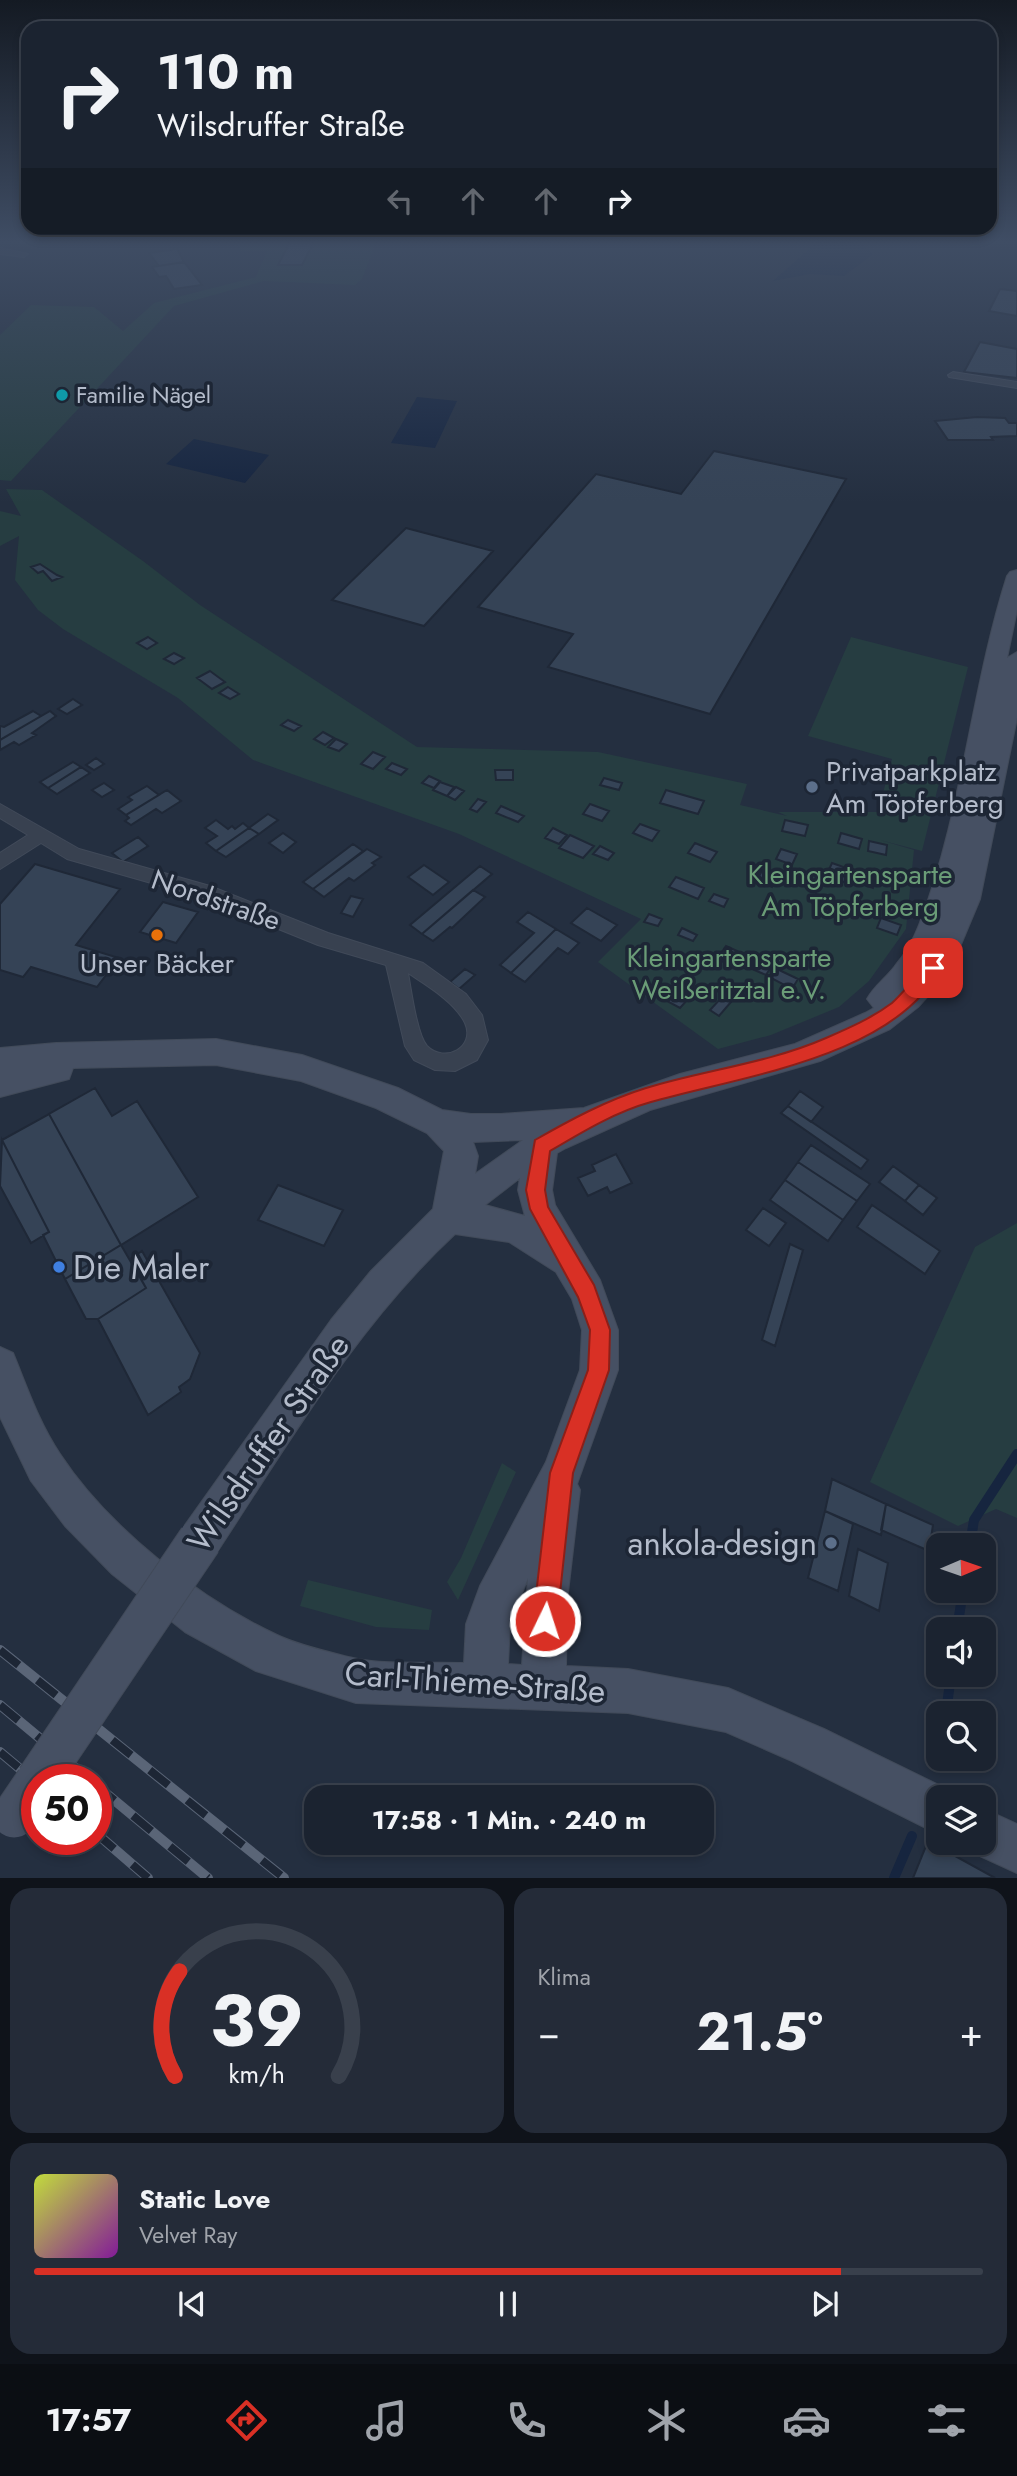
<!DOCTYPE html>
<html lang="de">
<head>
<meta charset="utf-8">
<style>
	:root { --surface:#1b2330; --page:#242b38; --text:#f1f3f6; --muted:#a0a4ab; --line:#39404c; --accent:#d93025 }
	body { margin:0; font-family:Jost,sans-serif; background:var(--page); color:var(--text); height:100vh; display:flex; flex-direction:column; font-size:26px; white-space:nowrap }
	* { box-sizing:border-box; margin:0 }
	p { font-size:23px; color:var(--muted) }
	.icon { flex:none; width:38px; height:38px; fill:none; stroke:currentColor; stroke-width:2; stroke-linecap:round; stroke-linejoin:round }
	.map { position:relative; height:1878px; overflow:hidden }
	.sheet { display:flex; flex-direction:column; gap:10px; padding:10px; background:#0f131a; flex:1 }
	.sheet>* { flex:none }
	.banner { position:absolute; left:21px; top:21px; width:976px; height:214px; border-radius:21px; box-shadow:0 4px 10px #0003,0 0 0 2px var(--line); background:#1b2330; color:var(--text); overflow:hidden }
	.needle { width:46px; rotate:88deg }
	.controls { position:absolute; left:926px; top:1533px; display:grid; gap:14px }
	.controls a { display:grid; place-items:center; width:70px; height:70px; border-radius:14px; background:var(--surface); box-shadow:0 4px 10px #0003,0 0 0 2px var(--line); font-size:35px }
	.speed { position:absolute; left:21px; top:1764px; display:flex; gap:14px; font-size:35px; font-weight:700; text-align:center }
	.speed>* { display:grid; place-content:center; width:91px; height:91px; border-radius:50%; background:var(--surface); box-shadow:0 4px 10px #0003,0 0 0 2px var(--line); line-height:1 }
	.speed .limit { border:10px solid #d22; background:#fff; color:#111 }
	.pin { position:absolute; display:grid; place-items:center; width:60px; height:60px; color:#fff; margin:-30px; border-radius:14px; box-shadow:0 4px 10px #0006 }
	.me { position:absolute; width:77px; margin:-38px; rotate:4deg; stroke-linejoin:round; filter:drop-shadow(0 0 5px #0008) }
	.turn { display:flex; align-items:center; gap:24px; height:147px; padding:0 21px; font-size:32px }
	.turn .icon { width:91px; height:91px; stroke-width:2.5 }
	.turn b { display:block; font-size:49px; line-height:60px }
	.lanes { display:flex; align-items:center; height:66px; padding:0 21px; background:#0003; justify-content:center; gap:35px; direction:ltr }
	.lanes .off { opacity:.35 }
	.big { font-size:52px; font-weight:700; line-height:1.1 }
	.sheet .card { flex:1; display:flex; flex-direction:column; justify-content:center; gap:10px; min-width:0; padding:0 24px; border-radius:21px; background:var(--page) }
	.sheet .dial { align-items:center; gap:0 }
	.dial svg { height:182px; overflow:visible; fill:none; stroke:var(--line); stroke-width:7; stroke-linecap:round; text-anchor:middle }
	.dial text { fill:var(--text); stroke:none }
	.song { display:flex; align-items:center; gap:21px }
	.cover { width:84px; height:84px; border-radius:10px; background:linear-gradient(135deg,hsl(70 70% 55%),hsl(290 70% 35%)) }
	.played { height:7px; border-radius:4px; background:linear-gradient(90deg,var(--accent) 85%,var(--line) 85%) }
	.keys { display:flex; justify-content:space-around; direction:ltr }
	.heat { display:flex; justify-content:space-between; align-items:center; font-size:38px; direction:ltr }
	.sheet .tiles { flex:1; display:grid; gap:10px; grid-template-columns:1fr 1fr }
	.card:last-child { grid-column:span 2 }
	.trip { position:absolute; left:304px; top:1785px; width:410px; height:70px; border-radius:21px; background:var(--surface); box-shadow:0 4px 10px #0003,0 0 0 2px var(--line); font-weight:700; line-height:70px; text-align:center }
	.menu { display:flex; height:112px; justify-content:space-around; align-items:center; background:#0b0e13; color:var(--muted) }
	.menu .icon { width:49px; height:49px }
	.menu .on { color:var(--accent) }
	.menu b { font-size:32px; color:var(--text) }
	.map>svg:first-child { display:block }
	.green { fill:#263d41 }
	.water { fill:#16253f }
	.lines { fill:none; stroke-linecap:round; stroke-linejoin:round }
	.stream { stroke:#16253f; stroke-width:10 }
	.building { fill:#354356; stroke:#1f2837; stroke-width:2 }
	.street-casing { stroke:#414a59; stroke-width:2 }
	.secondary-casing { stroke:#414a59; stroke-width:2 }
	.street { fill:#384150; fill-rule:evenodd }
	.secondary { fill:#465063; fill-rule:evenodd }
	.rail-casing { stroke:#5a6577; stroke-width:10 }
	.rail { stroke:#1d2635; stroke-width:8; stroke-dasharray:24; stroke-linecap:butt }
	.secondary-bridge-casing { stroke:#414a59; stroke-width:45; stroke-linecap:butt }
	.secondary-bridge { stroke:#465063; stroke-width:43 }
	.route { fill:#d93025; stroke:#8d1f18; stroke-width:2 }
	.culture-dot { fill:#0f9aa8; stroke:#1d2635; stroke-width:2.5 }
	.service-dot { fill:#5c6f8a; stroke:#1d2635; stroke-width:2.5 }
	.food-dot { fill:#e8710a; stroke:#1d2635; stroke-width:2.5 }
	.shop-dot { fill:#3f7fe0; stroke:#1d2635; stroke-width:2.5 }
	.labels { text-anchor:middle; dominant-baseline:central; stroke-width:7; stroke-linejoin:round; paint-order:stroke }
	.far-poi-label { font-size:23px; fill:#b4bccb; stroke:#1d2635; text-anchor:start }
	.poi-label { font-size:28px; fill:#b4bccb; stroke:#1d2635; text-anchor:start }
	.park-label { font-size:28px; fill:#6a9c77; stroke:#1d2635 }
	.street-label { font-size:28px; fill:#b4bccb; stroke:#1d2635 }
	.near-poi-label { font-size:33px; fill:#b4bccb; stroke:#1d2635; text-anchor:start }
	.near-street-label { font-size:33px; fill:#b4bccb; stroke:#1d2635 }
</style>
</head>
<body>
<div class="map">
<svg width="1017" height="1878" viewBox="0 0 1017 1878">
	<rect width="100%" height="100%" fill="#242f40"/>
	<path class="green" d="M279,240H291L278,265H302L315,240H377L362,279L355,285L264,281L174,306L11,481L0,480V335L31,305L94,307L123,331L154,303L256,277L267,251H241L237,244H277Z
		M6,489L42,490L143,561L200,605L417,747L598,752L747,784L740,805L787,816L778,812H878L892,759L808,736L851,637L968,667L922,851L880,840L914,850L906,929L869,981L839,1007L771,1035L718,1049L598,962L641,919L459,834L253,760L178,698L63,629L38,610L15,580L19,536L0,546V511L21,516Z
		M1017,1223V1518L996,1509L958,1526L870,1482L975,1247Z
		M502,1463L516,1472L458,1600L447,1582L461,1558Z
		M308,1580L432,1610L429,1630L376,1627L300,1606Z"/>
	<path class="water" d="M819,240L859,243L873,254L844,276L810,274L773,281Z
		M417,397L457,401L435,448L391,443Z
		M194,439L269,455L245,483L166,464Z"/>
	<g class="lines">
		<path class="stream" d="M970,1545L974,1520L1017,1454
			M957,1629L963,1591
			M946,1713L951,1675
			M939,1768L940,1759
			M894,1878L912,1836"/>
	</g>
	<path class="building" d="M291,240H315L302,265H278Z
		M177,249L184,262L159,266L149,253Z
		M184,262L202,285L174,289L166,276L159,277L152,267Z
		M1000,289L1017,291V316L989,311Z
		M980,342L1017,349V378L964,372Z
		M977,417L1005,418L1009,423H1017V436L991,437L993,440H948L935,421Z
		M714,451L846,479L710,714L548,667L573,634L478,607L596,474L681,494Z
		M406,528L493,551L424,626L332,600Z
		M40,564L57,575L62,577L52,581L43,571L38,573L31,567Z
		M148,637L157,643L147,649L137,643Z
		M174,653L184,658L174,664L164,659Z
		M210,671L225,682L212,689L197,678Z
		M228,687L239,694L230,699L219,693Z
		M73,699L82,705L67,714L58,709Z
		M33,711L41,716L0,740V726L4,727Z
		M50,711L56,716L32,733L36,735L19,745L14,742L0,750V740Z
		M288,720L301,726L294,731L281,725Z
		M323,732L334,738L325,745L314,739Z
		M336,739L347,744L339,751L328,747Z
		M373,752L385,757L373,769L361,764Z
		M96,758L104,764L94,770L86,765Z
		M73,762L81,767L48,788L40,782Z
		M392,763L407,769L401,775L386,769Z
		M81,767L90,773L57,794L48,788Z
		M495,770H513V780H496Z
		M429,776L440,781L434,788L422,783Z
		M604,778L622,783L619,790L600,785Z
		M440,782L454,787L447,796L433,790Z
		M104,783L114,790L102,797L92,790Z
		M147,786L159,795L126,815L118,809L132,800L128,797Z
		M456,787L464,791L455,800L447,796Z
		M167,790L181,801L162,813L156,809L131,825L125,821L129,818L126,815Z
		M666,790L704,801L698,814L660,803Z
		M478,799L486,802L477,812L470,809Z
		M590,804L609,811L602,821L583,814Z
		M501,806L524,816L518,822L496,813Z
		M268,814L278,820L259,834L249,828Z
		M216,820L228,829L232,826L235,829L243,823L249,828L216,851L206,843L217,836L205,828Z
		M785,820L808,825L805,836L782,831Z
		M640,824L659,831L652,841L633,833Z
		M249,828L259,834L226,857L216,851Z
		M553,828L567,835L559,844L545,838Z
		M283,833L296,842L283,853L269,843Z
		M841,833L862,839L859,849L838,843Z
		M570,835L594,846L583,858L559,848Z
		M138,837L148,846L123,862L112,853Z
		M869,841L887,845L886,855L868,851Z
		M695,843L717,852L710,862L688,853Z
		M353,844L363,851L313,889L303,882Z
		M600,846L614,853L608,860L593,854Z
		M367,849L381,857L372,863L375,865L354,881L349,878L324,897L313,889Z
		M781,849L797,854L792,865L776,859Z
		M832,863L852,870L847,883L826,876Z
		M35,864L120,889L76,945L119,958L97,987L31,967L23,977L0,970V904Z
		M424,865L449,882L433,895L408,877Z
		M480,866L492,874L422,934L410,925Z
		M762,871L777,876L772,887L756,881Z
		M863,872L877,876L873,888L858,883Z
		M676,877L704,888L698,899L669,887Z
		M473,890L485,897L452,928L450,927L433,941L422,934Z
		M714,894L728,899L724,907L709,901Z
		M816,894L836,901L832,911L812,903Z
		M351,896L363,899L353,917L341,913Z
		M163,902L198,912L176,943L140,932Z
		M587,908L617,925L601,941L571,923Z
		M528,912L556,929L511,973L500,965L534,933L517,922Z
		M649,914L662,919L658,926L644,922Z
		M881,918L901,925L897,935L877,928Z
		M682,928L697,935L693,941L678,935Z
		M556,929L579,943L568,954L558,948L525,982L511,973Z
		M726,946L737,951L728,964L717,959Z
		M757,961L771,967L766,975L752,969Z
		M465,969L475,975L459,989L450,982Z
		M777,969L798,979L792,989L771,978Z
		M674,989L689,998L680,1008L665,1000Z
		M722,997L731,1002L719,1016L710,1010Z
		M95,1088L112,1116L137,1101L198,1197L121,1245L49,1114Z
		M800,1091L823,1107L811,1122L788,1106Z
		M788,1106L868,1160L861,1169L781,1113Z
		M49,1114L121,1245L65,1279L43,1235L49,1232L2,1140Z
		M2,1140L49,1232L31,1243L0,1186Z
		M811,1145L870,1184L857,1201L798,1162Z
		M616,1154L632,1183L610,1193L607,1187L588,1196L578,1178L595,1171L592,1165Z
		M798,1162L857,1201L843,1220L785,1180Z
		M893,1166L919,1185L905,1201L879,1182Z
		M785,1180L843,1220L828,1241L770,1200Z
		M278,1185L343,1210L324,1246L258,1220Z
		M919,1185L937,1198L923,1215L905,1201Z
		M872,1205L940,1251L925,1274L857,1227Z
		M763,1208L786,1223L769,1246L746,1230Z
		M790,1244L803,1250L775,1346L762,1340Z
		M121,1245L146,1288L98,1319H86L65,1279Z
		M142,1251L200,1353L190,1379L179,1387L181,1392L148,1415L98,1319L146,1288L130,1259Z
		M832,1479L886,1504L881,1535L825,1511Z
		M886,1504L933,1525L929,1551L881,1530Z
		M825,1511L853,1524L838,1591L808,1578Z
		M858,1549L888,1563L879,1611L849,1596Z
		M928,1841L995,1878H913Z"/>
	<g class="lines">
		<g class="street-casing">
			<path id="street" d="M0,248L28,254L24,257L0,254Z
				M953,372L1017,382V388L949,377L948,375Z
				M0,804L79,849L210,886L328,933L423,963L466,994L482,1015L488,1040L477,1060L455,1071L435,1070L414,1060L405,1046L386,965L318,945L197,896L67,859L41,843L0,869V853L28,835L0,818ZM408,973C426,985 455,1002 465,1023C476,1047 445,1064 427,1046C417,1035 411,989 408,973Z"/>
		</g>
		<g class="secondary-casing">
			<path id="secondary" d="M1017,570V610L1007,658L1017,652V718L980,899L954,961L938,985L918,1007L890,1029L820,1061L650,1110L566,1148L557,1153L552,1190L555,1205L600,1280L618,1330V1370L577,1484L580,1490L567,1601L566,1666L628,1669L728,1688L824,1729L955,1793L956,1797H938V1834L792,1761L726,1732L628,1713L356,1703L256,1671L185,1632L112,1574L65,1526L31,1481L0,1417V1347L13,1353C27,1387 39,1423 60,1454C108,1527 198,1598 277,1635C300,1646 329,1652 353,1658C381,1665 433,1662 464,1663L466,1624L480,1586L546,1462L580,1370L582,1330L572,1299L556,1272L509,1242L455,1234C357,1325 288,1444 215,1555L200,1561L185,1555L179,1540L185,1525L331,1320L371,1271L433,1209L444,1151L427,1133L376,1108L301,1081L216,1065L73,1068L69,1079L0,1097V1048L56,1043L216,1039L302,1055L398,1088L442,1110L471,1114H501L584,1108L680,1074L795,1044L865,1013L874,1008L867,999C874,986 886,978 895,966C904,955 914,938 919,925C962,815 971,689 1007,576L1010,572ZM523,1140L475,1174L478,1156L473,1142ZM520,1178L518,1190L525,1216L485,1205ZM528,1578L522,1665L508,1664L510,1624Z
				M984,1809L1017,1824V1873L967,1850L964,1843H984Z"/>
		</g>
		<use href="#street" class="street"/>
		<use href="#secondary" class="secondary"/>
		<g class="rail-casing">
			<path id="rail" d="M0,1650L284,1878
				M0,1705L90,1780
				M0,1752L37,1783
				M96,1785L208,1878
				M96,1833L148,1878"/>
		</g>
		<use href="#rail" class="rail"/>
		<g class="secondary-bridge-casing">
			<path id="secondary-bridge" d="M38,1780L200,1540
				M14,1816L37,1782"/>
		</g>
		<use href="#secondary-bridge" class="secondary-bridge"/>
	</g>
	<linearGradient id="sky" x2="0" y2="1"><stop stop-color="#141a23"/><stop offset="0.48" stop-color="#3f4d64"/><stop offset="1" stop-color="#3f4d64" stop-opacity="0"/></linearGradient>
	<rect width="1017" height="503" fill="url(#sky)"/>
	<path class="route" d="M933,962L941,968C893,1058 741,1076 651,1102C615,1112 582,1132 550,1151L545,1190L548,1207L594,1285L610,1330L609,1370L573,1473L557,1621L554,1629L545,1633L536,1629L533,1621L550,1473L588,1370L590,1330L578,1297L530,1209L526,1190L535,1140C570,1120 607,1100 646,1088C705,1070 769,1063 826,1038C849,1028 872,1018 892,1003C903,994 924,965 933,962Z"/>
	<circle class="culture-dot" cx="62" cy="395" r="7"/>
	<g class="service-dot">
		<circle cx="812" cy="787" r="7"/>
		<circle cx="831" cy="1543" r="7"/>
	</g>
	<circle class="food-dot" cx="157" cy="935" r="7"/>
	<circle class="shop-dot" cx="59" cy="1267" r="7"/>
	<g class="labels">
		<g class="far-poi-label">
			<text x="76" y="395">Familie Nägel</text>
		</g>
		<g class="poi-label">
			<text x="826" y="771">Privatparkplatz<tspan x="826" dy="32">Am Töpferberg</tspan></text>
			<text x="157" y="963" text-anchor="middle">Unser Bäcker</text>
		</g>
		<g class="park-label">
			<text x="850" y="874">Kleingartensparte<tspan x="850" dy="32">Am Töpferberg</tspan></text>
			<text x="729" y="957">Kleingartensparte<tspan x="729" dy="32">Weißeritztal e.V.</tspan></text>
		</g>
		<g class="street-label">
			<text transform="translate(216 900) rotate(19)">Nordstraße</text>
		</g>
		<g class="near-poi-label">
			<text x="73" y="1267">Die Maler</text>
			<text x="817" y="1543" text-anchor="end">ankola-design</text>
		</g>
		<g class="near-street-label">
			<text transform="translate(268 1443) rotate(-55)">Wilsdruffer Straße</text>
			<text transform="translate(475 1682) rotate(4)">Carl-Thieme-Straße</text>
		</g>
	</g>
</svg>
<div class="controls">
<a><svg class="needle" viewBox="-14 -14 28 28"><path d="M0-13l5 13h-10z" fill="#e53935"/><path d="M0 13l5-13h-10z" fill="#a0a4ab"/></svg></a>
<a><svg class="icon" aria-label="sound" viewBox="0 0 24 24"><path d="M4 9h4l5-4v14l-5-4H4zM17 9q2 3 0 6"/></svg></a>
<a><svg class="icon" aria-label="search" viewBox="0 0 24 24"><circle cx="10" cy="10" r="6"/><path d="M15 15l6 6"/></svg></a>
<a><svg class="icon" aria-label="layers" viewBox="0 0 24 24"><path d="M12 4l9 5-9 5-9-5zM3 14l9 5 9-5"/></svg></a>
</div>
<div class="speed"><div class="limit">50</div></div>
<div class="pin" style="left:933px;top:968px;background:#d93025"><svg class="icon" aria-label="arrive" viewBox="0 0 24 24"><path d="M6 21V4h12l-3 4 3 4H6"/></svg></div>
<svg class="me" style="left:545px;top:1621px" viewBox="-20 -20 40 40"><circle r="17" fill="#d93025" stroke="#fff" stroke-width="3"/><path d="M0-11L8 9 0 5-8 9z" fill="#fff"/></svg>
<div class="trip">17:58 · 1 Min. · 240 m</div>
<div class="banner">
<div class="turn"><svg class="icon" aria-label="right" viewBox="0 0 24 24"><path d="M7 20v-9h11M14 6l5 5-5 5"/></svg><div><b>110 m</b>Wilsdruffer Straße</div></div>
<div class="lanes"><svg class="icon off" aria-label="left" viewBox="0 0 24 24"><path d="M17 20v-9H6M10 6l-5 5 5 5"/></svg><svg class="icon off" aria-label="ahead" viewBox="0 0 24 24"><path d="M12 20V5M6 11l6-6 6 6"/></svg><svg class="icon off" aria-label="ahead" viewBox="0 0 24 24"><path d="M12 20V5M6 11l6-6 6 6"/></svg><svg class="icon" aria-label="right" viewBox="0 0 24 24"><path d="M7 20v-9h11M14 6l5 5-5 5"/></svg></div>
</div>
</div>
<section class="sheet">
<div class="tiles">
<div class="card dial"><svg viewBox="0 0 100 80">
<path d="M14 69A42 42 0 1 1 86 69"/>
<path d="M14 69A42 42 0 0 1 16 23" stroke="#d93025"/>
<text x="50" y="56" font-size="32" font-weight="700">39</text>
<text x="50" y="72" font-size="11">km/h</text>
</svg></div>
<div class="card"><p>Klima</p>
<div class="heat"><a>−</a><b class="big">21.5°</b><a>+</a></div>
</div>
<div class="card">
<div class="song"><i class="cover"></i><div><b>Static Love</b><p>Velvet Ray</p></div></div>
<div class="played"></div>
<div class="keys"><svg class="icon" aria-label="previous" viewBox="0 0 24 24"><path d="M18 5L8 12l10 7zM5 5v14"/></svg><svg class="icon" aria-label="pause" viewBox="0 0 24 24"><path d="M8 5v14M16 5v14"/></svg><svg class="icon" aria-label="next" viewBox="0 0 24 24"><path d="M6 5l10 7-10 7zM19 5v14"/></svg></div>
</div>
</div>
</section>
<nav class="menu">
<b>17:57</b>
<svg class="icon on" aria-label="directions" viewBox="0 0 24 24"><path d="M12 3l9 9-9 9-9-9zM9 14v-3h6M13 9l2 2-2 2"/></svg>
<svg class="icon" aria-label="music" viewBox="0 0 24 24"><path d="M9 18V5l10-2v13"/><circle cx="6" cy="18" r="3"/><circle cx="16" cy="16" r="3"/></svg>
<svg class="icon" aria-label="phone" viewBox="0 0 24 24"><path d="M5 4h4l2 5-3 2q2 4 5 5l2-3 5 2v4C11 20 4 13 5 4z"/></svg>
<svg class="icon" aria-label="climate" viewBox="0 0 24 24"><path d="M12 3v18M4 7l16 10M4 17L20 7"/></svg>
<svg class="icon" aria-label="car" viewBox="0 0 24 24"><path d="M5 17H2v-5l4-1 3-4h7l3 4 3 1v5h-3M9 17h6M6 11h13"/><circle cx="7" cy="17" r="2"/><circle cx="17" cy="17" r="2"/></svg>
<svg class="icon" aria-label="filters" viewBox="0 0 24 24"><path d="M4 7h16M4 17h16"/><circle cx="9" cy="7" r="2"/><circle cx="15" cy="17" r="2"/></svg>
</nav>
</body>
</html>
